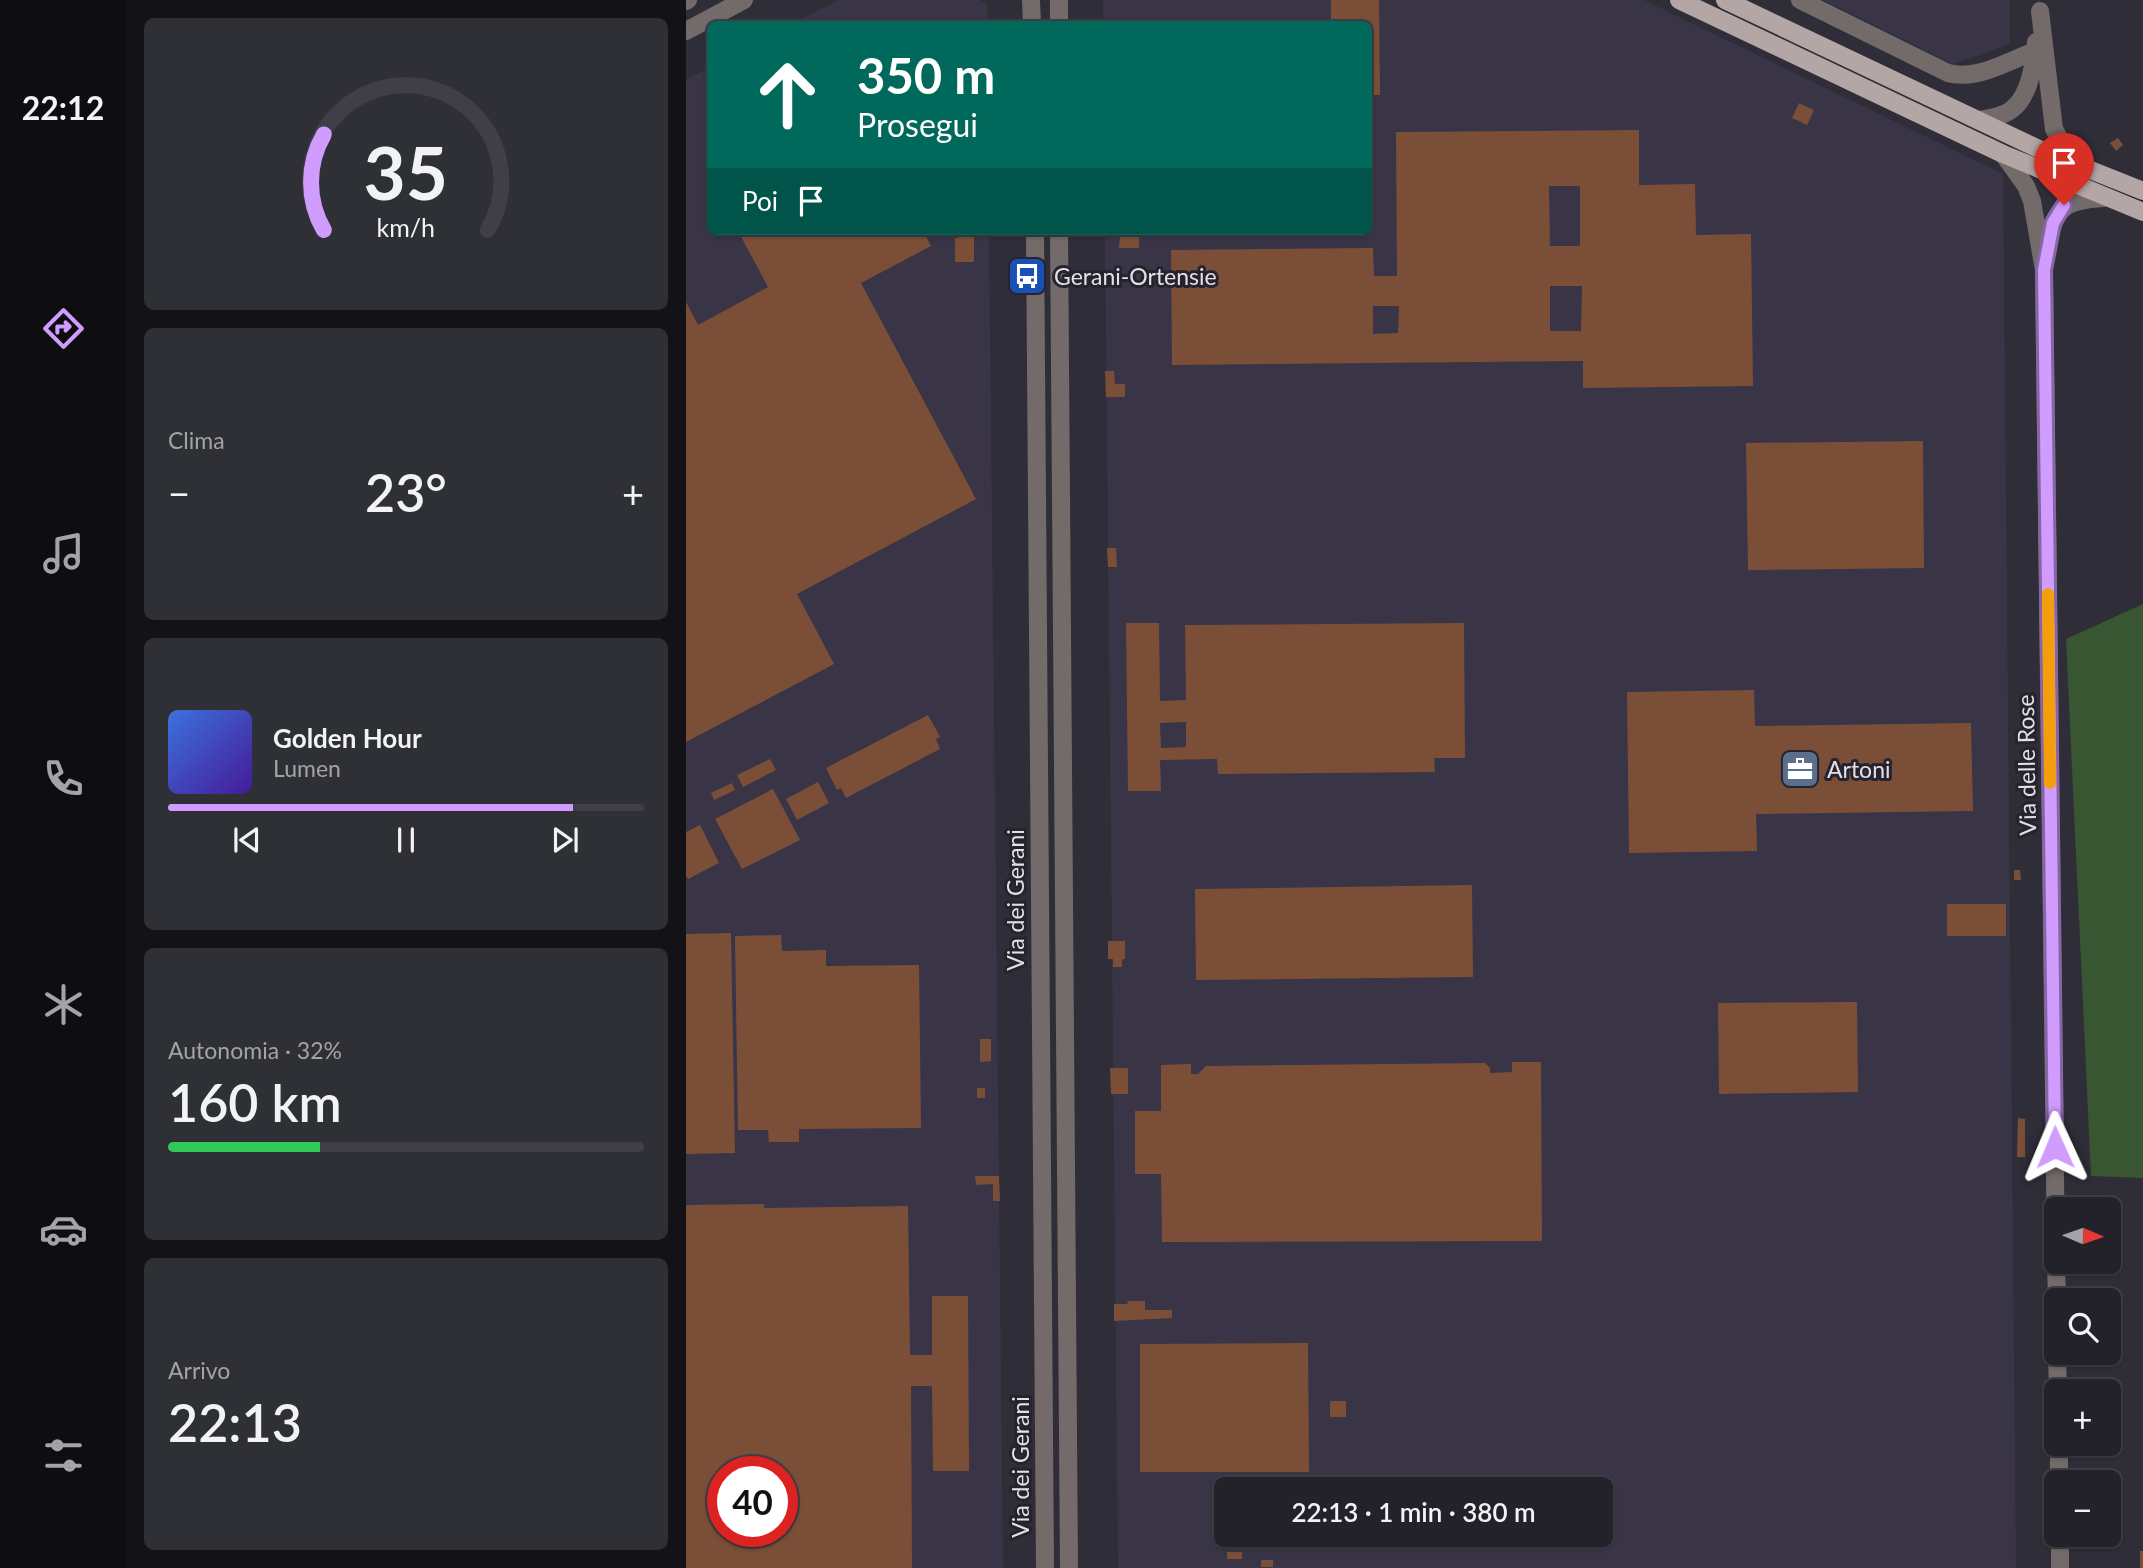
<!DOCTYPE html>
<html lang="it">
<head>
<meta charset="utf-8">
<style>
	:root { --surface:#23222a; --page:#2f2f36; --text:#f1f3f6; --muted:#a3a4a8; --line:#403f47; --accent:#d09dff }
	body { margin:0; font-family:Lato,sans-serif; background:var(--page); color:var(--text); height:100vh; display:flex; flex-direction:column; font-size:26px; white-space:nowrap }
	* { box-sizing:border-box; margin:0 }
	p { font-size:23px; color:var(--muted) }
	.icon { flex:none; width:38px; height:38px; fill:none; stroke:currentColor; stroke-width:2; stroke-linecap:round; stroke-linejoin:round }
	.map { position:relative; flex:1; overflow:hidden }
	.details { display:flex; flex-direction:column; gap:18px; padding:18px; background:#131317; width:560px }
	.details>* { flex:none }
	.top-card { position:absolute; left:21px; top:21px; width:665px; height:214px; border-radius:10px; box-shadow:0 2px 5px #0004,0 0 0 2px var(--line); background:#00695c; color:#fff; overflow:hidden }
	.needle { width:46px; rotate:92deg }
	.fabs { position:absolute; left:1358px; top:1197px; display:grid; gap:14px }
	.fabs a { display:grid; place-items:center; width:77px; height:77px; border-radius:10px; background:var(--surface); box-shadow:0 2px 5px #0004,0 0 0 2px var(--line); font-size:35px }
	.speed { position:absolute; left:21px; top:1456px; display:flex; gap:14px; font-size:35px; font-weight:700; text-align:center }
	.speed>* { display:grid; place-content:center; width:91px; height:91px; border-radius:50%; background:var(--surface); box-shadow:0 2px 5px #0004,0 0 0 2px var(--line); line-height:1 }
	.speed .limit { border:10px solid #d22; background:#fff; color:#111 }
	.pin { position:absolute; display:grid; place-items:center; width:60px; height:60px; color:#fff; margin:-72px -30px; border-radius:50% 50% 50% 0; rotate:-45deg; box-shadow:0 0 7px #0007 }
	.pin .icon { rotate:45deg }
	.me { position:absolute; width:77px; margin:-38px; rotate:359deg; stroke-linejoin:round; filter:drop-shadow(0 0 5px #0008) }
	.turn { display:flex; align-items:center; gap:24px; height:147px; padding:0 35px; font-size:32px }
	.turn .icon { width:91px; height:91px; stroke-width:2.5 }
	.turn b { display:block; font-size:49px; line-height:60px }
	.then { display:flex; align-items:center; height:66px; padding:0 35px; background:#0003; gap:14px; font-size:26px }
	.big { font-size:52px; font-weight:600; line-height:1.1 }
	.details .tile { flex:1; display:flex; flex-direction:column; justify-content:center; gap:10px; min-width:0; padding:0 24px; border-radius:10px; background:var(--page) }
	.details .dial { align-items:center; gap:0 }
	.dial svg { height:182px; overflow:visible; fill:none; stroke:var(--line); stroke-width:7; stroke-linecap:round; text-anchor:middle }
	.dial text { fill:var(--text); stroke:none }
	.song { display:flex; align-items:center; gap:21px }
	.cover { width:84px; height:84px; border-radius:10px; background:linear-gradient(135deg,hsl(220 70% 55%),hsl(260 70% 35%)) }
	.played { height:7px; border-radius:4px; background:linear-gradient(90deg,var(--accent) 85%,var(--line) 85%) }
	.keys { display:flex; justify-content:space-around; direction:ltr }
	.heat { display:flex; justify-content:space-between; align-items:center; font-size:38px; direction:ltr }
	.charge { height:10px; border-radius:5px; background:linear-gradient(90deg,#34c759 32%,var(--line) 0) }
	.trip { position:absolute; left:528px; top:1477px; width:399px; height:70px; border-radius:10px; background:var(--surface); box-shadow:0 2px 5px #0004,0 0 0 2px var(--line); font-weight:600; line-height:70px; text-align:center }
	main { display:flex; flex:1; min-height:0 }
	.dock { display:flex; flex-direction:column; width:126px; justify-content:space-around; align-items:center; background:#0e0e11; color:var(--muted) }
	.dock .icon { width:49px; height:49px }
	.dock .on { color:var(--accent) }
	.dock b { font-size:32px; color:var(--text) }
	.map>svg:first-child { display:block }
	.built { fill:#393547; fill-rule:evenodd }
	.green { fill:#395632 }
	.building { fill:#7b4f37; fill-rule:evenodd }
	.lines { fill:none; stroke-linecap:round; stroke-linejoin:round }
	.minor { stroke:#726b6a; stroke-width:18 }
	.major { stroke:#b4a6a4; stroke-width:18 }
	.route-casing { stroke:#8766a6; stroke-width:18 }
	.route { stroke:#d09dff; stroke-width:12 }
	.slow { stroke:#f59e0b; stroke-width:12 }
	.labels { text-anchor:middle; dominant-baseline:central; stroke-width:6; stroke-linejoin:round; paint-order:stroke }
	.poi-label { font-size:23px; fill:#e1e0e7; stroke:#26232e; text-anchor:start }
	.street-label { font-size:23px; fill:#e1e0e7; stroke:#26232e }
</style>
</head>
<body>
<main>
<nav class="dock">
<b>22:12</b>
<svg class="icon on" aria-label="directions" viewBox="0 0 24 24"><path d="M12 3l9 9-9 9-9-9zM9 14v-3h6M13 9l2 2-2 2"/></svg>
<svg class="icon" aria-label="music" viewBox="0 0 24 24"><path d="M9 18V5l10-2v13"/><circle cx="6" cy="18" r="3"/><circle cx="16" cy="16" r="3"/></svg>
<svg class="icon" aria-label="phone" viewBox="0 0 24 24"><path d="M5 4h4l2 5-3 2q2 4 5 5l2-3 5 2v4C11 20 4 13 5 4z"/></svg>
<svg class="icon" aria-label="climate" viewBox="0 0 24 24"><path d="M12 3v18M4 7l16 10M4 17L20 7"/></svg>
<svg class="icon" aria-label="car" viewBox="0 0 24 24"><path d="M5 17H2v-5l4-1 3-4h7l3 4 3 1v5h-3M9 17h6M6 11h13"/><circle cx="7" cy="17" r="2"/><circle cx="17" cy="17" r="2"/></svg>
<svg class="icon" aria-label="filters" viewBox="0 0 24 24"><path d="M4 7h16M4 17h16"/><circle cx="9" cy="7" r="2"/><circle cx="15" cy="17" r="2"/></svg>
</nav>
<section class="details">
<div class="tile dial"><svg viewBox="0 0 100 80">
<path d="M14 69A42 42 0 1 1 86 69"/>
<path d="M14 69A42 42 0 0 1 14 27" stroke="#d09dff"/>
<text x="50" y="56" font-size="32" font-weight="700">35</text>
<text x="50" y="72" font-size="11">km/h</text>
</svg></div>
<div class="tile"><p>Clima</p>
<div class="heat"><a>−</a><b class="big">23°</b><a>+</a></div>
</div>
<div class="tile">
<div class="song"><i class="cover"></i><div><b>Golden Hour</b><p>Lumen</p></div></div>
<div class="played"></div>
<div class="keys"><svg class="icon" aria-label="previous" viewBox="0 0 24 24"><path d="M18 5L8 12l10 7zM5 5v14"/></svg><svg class="icon" aria-label="pause" viewBox="0 0 24 24"><path d="M8 5v14M16 5v14"/></svg><svg class="icon" aria-label="next" viewBox="0 0 24 24"><path d="M6 5l10 7-10 7zM19 5v14"/></svg></div>
</div>
<div class="tile"><p>Autonomia · 32%</p><b class="big">160 km</b><div class="charge"></div></div>
<div class="tile"><p>Arrivo</p><b class="big">22:13</b></div>
</section>
<div class="map">
<svg width="1457" height="1568" viewBox="0 0 1457 1568">
	<rect width="100%" height="100%" fill="#2f2d38"/>
	<path class="built" d="M152,0H294L301,4V24H106Z
		M417,0H958L1317,174L1330,1568H432L419,231H682V24H417ZM541,1489H915V1535H541Z
		M1137,0H1324V44L1267,64Z
		M24,67V231H303L317,1568H0V80ZM37,1472H96V1531H37Z"/>
	<path class="green" d="M1457,604V1178L1405,1176L1380,639Z"/>
	<path class="building" d="M645,0H693L694,95H682V24H645Z
		M1113,103L1128,110L1121,125L1106,118Z
		M953,130V185L1009,184L1010,235L1065,234L1067,386L897,388V361L486,365L485,250L687,248L688,276H711L710,132ZM863,186H894V246H864ZM864,286H896L895,331H864ZM687,306H713L712,333L687,334Z
		M1432,138L1437,145L1430,151L1424,143Z
		M52,231H237L245,246L175,283L290,499L111,594L148,664L0,742V302L12,325L82,287Z
		M272,231H288V262H269V238H272Z
		M434,235H453V248H433Z
		M419,371H428L429,384H439V397H420Z
		M1237,441L1238,568L1062,570L1060,443Z
		M421,548H430L431,567H422Z
		M440,623H473L474,701L500,700L499,625L778,623L779,758H748L749,772L532,774L531,759L474,760L475,791H442ZM500,722V747L475,748L474,723Z
		M1068,690L1069,726L1285,723L1287,811L1070,814L1071,851L943,853L941,692Z
		M242,715L254,737L250,739L254,749L160,798L155,788L151,790L140,768Z
		M84,759L90,770L57,787L51,775Z
		M132,782L143,803L111,820L100,799Z
		M46,783L49,790L28,800L25,793Z
		M87,789L114,840L56,869L29,819Z
		M14,825L33,863L2,879L0,875V832Z
		M1328,870H1334L1335,880H1328Z
		M786,885L787,977L510,980L509,889Z
		M1261,904H1320V936H1261Z
		M45,933L49,1153L0,1154V934Z
		M95,935L96,951L140,950V966L233,965L235,1128L113,1129V1142H83L82,1130H52L49,936Z
		M422,941H439V959H436V967H427V959H422Z
		M1171,1002L1172,1092L1033,1094L1032,1003Z
		M294,1039H305V1061L294,1062Z
		M826,1062H855L856,1241L476,1242L475,1174H449V1111H475V1065L505,1064V1074H512L520,1066L799,1063L804,1068V1073L826,1072Z
		M424,1068H442V1094H425Z
		M291,1088H299V1098H291Z
		M1332,1118L1339,1119V1157H1331Z
		M289,1176H313L314,1201H307V1184L290,1185Z
		M78,1204V1208L222,1206L224,1355H246V1296H282L283,1471H247L246,1386H225L226,1568H0V1205ZM37,1472H96V1531H37Z
		M441,1301H459V1310H486V1318L428,1321V1304H442Z
		M622,1343L623,1472H454V1344Z
		M644,1401H660V1417H644Z
		M1454,1551H1457V1568H1454Z
		M541,1552H556V1559H541Z
		M575,1560H587V1567H575Z"/>
	<g class="lines">
		<path class="minor" d="M345,0L346,24
			M373,0V24
			M1114,0L1262,73C1290,81 1323,61 1349,51
			M0,1L2,0
			M1354,11L1368,129L1380,150L1398,168
			M0,31L58,0
			M1293,120C1304,118 1316,117 1325,110C1344,97 1348,63 1350,42
			M1317,154L1340,186L1346,201L1358,270L1370,1259
			M349,231L359,1568
			M373,231L383,1568
			M1361,252C1367,210 1375,200 1418,198
			M1370,1262L1371,1300
			M1371,1353L1372,1391
			M1373,1444V1482
			M1374,1535V1568"/>
		<path class="major" d="M993,0L1317,154L1457,212
			M1039,0L1357,151L1457,191"/>
	</g>
	<g class="lines">
		<g class="route-casing">
			<path id="route" d="M1369,1147L1358,270L1367,223L1378,205"/>
		</g>
		<use href="#route" class="route"/>
		<path class="slow" d="M1362,594L1364,783"/>
	</g>
	<defs>
		<g id="bus-square" transform="scale(2.0125)"><rect x="-9" y="-9" width="18" height="18" rx="4" fill="#1a4fb4" stroke="#26232e"/><path d="M-5-6H5V4H4V6H2V4H-2V6H-4V4H-5ZM-3.5-4V0h7V-4ZM-3.5 1.2v1.5H-2V1.2ZM2 1.2v1.5H3.5V1.2Z" fill="#fff"/></g>
		<g id="office-square" transform="scale(2.0125)"><rect x="-9" y="-9" width="18" height="18" rx="4" fill="#5c6f8a" stroke="#26232e"/><path d="M-6-3h4V-5.5h4V-3h4V5H-6ZM-1-4.5V-3h2v-1.5ZM-6 0V1H6V0Z" fill="#fff"/></g>
	</defs>
	<g fill-rule="evenodd">
		<use href="#bus-square" x="341" y="276"/>
		<use href="#office-square" x="1114" y="769"/>
	</g>
	<g class="labels">
		<g class="poi-label">
			<text x="368" y="276">Gerani-Ortensie</text>
			<text x="1141" y="769">Artoni</text>
		</g>
		<g class="street-label">
			<text transform="translate(1340 765) rotate(-91)">Via delle Rose</text>
			<text transform="translate(329 900) rotate(-90)">Via dei Gerani</text>
			<text transform="translate(334 1467) rotate(-90)">Via dei Gerani</text>
		</g>
	</g>
</svg>
<div class="fabs">
<a><svg class="needle" viewBox="-14 -14 28 28"><path d="M0-13l5 13h-10z" fill="#e53935"/><path d="M0 13l5-13h-10z" fill="#a3a4a8"/></svg></a>
<a><svg class="icon" aria-label="search" viewBox="0 0 24 24"><circle cx="10" cy="10" r="6"/><path d="M15 15l6 6"/></svg></a>
<a>+</a>
<a>−</a>
</div>
<div class="speed"><div class="limit">40</div></div>
<div class="pin" style="left:1378px;top:205px;background:#d93025"><svg class="icon" aria-label="arrive" viewBox="0 0 24 24"><path d="M6 21V4h12l-3 4 3 4H6"/></svg></div>
<svg class="me" style="left:1369px;top:1147px" viewBox="-20 -20 40 40"><path d="M0-17L14 15 0 8-14 15z" fill="#d09dff" stroke="#fff" stroke-width="4"/></svg>
<div class="trip">22:13 · 1 min · 380 m</div>
<div class="top-card">
<div class="turn"><svg class="icon" aria-label="ahead" viewBox="0 0 24 24"><path d="M12 20V5M6 11l6-6 6 6"/></svg><div><b>350 m</b>Prosegui</div></div>
<div class="then">Poi<svg class="icon" aria-label="arrive" viewBox="0 0 24 24"><path d="M6 21V4h12l-3 4 3 4H6"/></svg></div>
</div>
</div>
</main>
</body>
</html>
